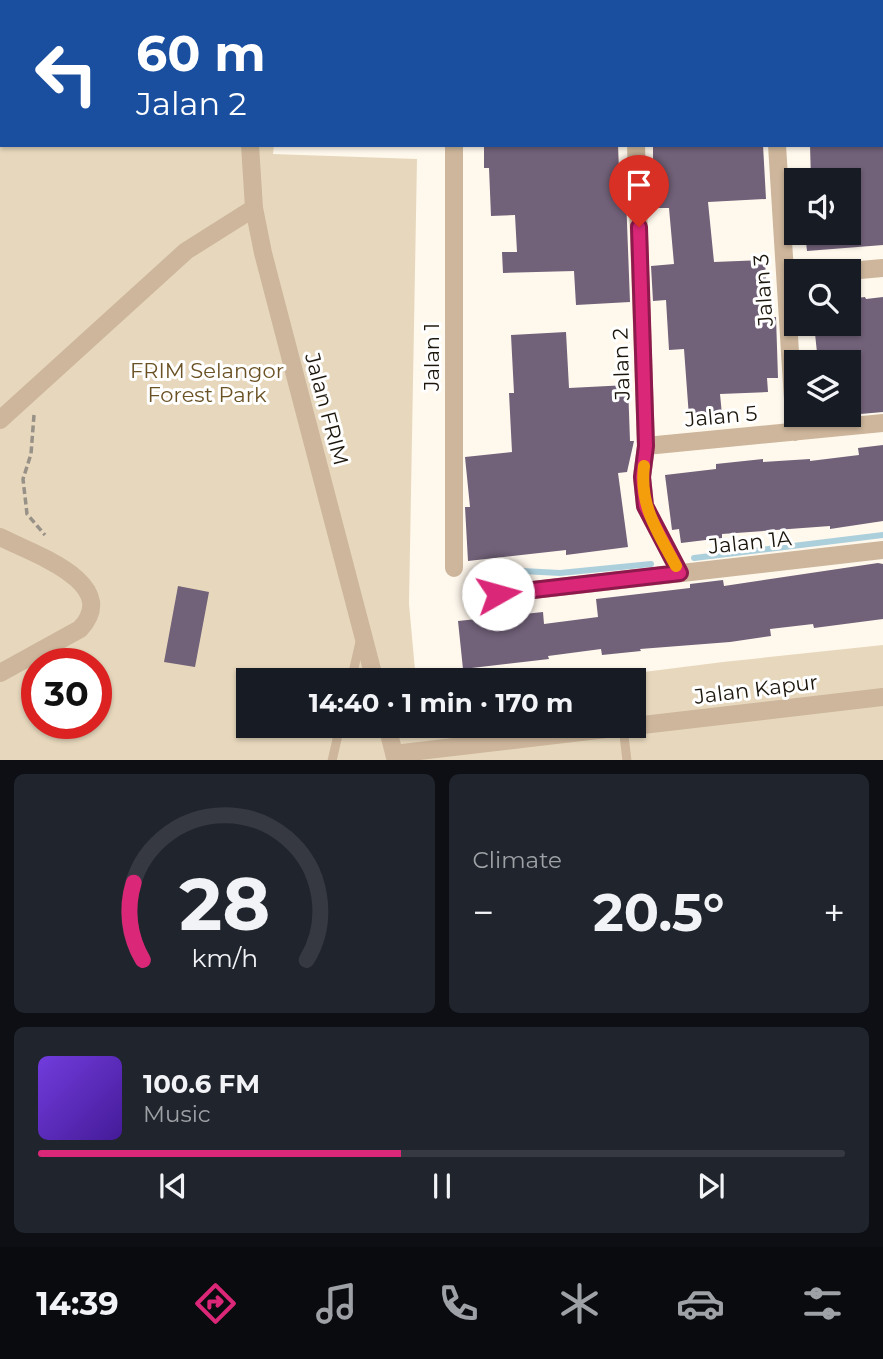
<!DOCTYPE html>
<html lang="en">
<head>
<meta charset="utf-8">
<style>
	:root { --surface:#171b24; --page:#20242c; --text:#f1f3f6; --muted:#9ea1a6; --line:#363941; --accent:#db2777 }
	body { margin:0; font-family:Montserrat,sans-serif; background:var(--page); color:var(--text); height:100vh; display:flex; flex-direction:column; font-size:26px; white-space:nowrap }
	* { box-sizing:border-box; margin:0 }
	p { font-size:23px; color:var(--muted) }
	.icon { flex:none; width:38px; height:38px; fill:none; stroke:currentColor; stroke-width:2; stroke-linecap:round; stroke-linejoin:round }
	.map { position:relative; height:760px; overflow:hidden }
	.panel { display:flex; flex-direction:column; gap:14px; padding:14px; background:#0d0f14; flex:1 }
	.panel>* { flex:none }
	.hud { position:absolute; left:0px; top:0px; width:884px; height:147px; box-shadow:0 2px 5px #0004; background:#1a4fa0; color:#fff; overflow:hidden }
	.buttons { position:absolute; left:784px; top:168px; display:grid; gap:14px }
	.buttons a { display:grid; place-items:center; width:77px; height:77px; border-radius:0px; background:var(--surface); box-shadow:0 2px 5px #0004; font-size:35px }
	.speed { position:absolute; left:21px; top:648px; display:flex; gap:14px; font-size:35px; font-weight:700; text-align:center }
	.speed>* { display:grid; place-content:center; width:91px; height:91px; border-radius:50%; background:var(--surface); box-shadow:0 2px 5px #0004; line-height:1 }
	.speed .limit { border:10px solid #d22; background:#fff; color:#111 }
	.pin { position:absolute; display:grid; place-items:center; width:60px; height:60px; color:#fff; margin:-72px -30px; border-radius:50% 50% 50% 0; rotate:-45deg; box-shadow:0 0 7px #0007 }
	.pin .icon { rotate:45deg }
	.me { position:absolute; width:77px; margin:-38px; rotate:83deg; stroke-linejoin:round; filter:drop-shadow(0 0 5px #0008) }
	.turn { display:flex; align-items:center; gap:24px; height:147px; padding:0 21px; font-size:32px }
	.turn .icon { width:91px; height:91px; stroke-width:2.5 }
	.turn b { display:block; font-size:49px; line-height:60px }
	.big { font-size:52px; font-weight:700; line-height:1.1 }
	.panel .card { flex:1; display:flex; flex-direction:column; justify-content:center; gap:10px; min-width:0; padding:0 24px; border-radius:10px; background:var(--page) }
	.panel .dial { align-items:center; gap:0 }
	.dial svg { height:182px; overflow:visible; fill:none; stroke:var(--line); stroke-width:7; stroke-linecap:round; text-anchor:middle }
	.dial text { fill:var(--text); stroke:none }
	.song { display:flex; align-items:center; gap:21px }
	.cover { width:84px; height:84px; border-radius:10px; background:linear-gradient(135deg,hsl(260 70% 55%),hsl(260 70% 35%)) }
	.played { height:7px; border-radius:4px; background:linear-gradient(90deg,var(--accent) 45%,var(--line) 45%) }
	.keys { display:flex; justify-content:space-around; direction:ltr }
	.heat { display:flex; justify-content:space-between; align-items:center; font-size:38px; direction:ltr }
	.panel .tiles { flex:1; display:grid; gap:14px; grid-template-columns:1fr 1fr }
	.card:last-child { grid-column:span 2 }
	.trip { position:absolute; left:236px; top:668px; width:410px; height:70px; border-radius:0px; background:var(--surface); box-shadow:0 2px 5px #0004; font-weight:700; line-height:70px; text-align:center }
	.tabs { display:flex; height:112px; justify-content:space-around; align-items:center; background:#090b0e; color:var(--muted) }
	.tabs .icon { width:49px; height:49px }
	.tabs .current { color:var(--accent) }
	.tabs b { font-size:32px; color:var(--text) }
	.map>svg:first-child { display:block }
	.park { fill:#e7d8bd; fill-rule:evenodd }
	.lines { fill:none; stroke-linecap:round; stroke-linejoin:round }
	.stream { stroke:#accfdc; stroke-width:6 }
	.building { fill:#716179 }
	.path { stroke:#989187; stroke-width:3.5; stroke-dasharray:7 3.5; stroke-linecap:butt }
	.service { stroke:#cdb69b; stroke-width:9 }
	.minor { stroke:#cdb69b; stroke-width:18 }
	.route-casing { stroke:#8e194d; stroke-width:18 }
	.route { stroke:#db2777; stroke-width:12 }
	.slow { stroke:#f59e0b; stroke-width:12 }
	.labels { text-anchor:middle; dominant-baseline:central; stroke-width:6; stroke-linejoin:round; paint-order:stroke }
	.street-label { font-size:21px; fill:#1c160c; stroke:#fff }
	.park-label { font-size:21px; fill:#6b5224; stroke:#fff }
</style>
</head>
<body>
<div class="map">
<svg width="883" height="761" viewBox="0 0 883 761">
	<rect width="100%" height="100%" fill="#fff8ed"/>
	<path class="park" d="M0,0H300L2,2V145H274L273,154L417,159L409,604L416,681H248V726H634V681H572L723,662L883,645V760H0ZM37,663H96V723H37Z"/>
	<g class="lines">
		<path class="stream" d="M694,558L883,535
			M484,569L560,573L651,564"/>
	</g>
	<path class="building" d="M484,145H618L619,170H625L630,302L576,305L574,271L503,273L502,252H517L515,215L491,216L489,168H484Z
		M653,145H763L766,199L708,202L714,262L765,260L768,317H776L778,378H767L768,392L720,394L722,415L689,417L684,349L669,350L666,300L653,301L651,266L674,264L669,208H649L648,170H653Z
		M810,145H883V245L807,251L805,233H849V180H811Z
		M865,297L866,299L883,297V412L849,415V362H818L814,324H849V299Z
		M566,332L569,388L628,385L630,441H634L627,472L618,473L628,547L566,555V550L468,561L465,507H470L465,457L512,452L509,393H514L511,335Z
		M883,445V521L830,529V526L722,534V538L681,543L679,529L672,530L665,475L716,469V464L763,459V462L810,459V461L859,455L858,448Z
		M878,563L883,564V619L814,628L813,624L770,629L771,636L730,642L640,649L641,651L602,655L601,649L548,656L549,659L463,669L458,621L543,612L544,624L598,617L596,599L690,588V584L723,580L724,586Z
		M178,586L209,592L195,667L164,662Z"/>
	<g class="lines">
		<path class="path" d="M34,415L31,454L23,479L27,514L45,535"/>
		<path class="service" d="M132,2L133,0
			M0,59H2
			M351,681L360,642
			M623,727L627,761
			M332,761L340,726"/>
		<path class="minor" d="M768,0V2
			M273,2L274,0
			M454,2V0
			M250,145L254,208L263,253L375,681
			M454,145V568
			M636,145L646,446L642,477L645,506L680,573
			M777,145L795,432
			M849,271L883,268
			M0,420L186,251L254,208
			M646,446L883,423
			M0,537C31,553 123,583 80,629L0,673
			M498,594L883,550
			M387,726L396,761
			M634,726L883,697
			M394,754L632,726"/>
	</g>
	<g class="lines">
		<g class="route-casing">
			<path id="route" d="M498,594L680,573L645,506L642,477L646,446L639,227"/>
		</g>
		<use href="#route" class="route"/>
		<path class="slow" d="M644,466C639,506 658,532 676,566"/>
	</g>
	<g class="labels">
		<g class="street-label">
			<text transform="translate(763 290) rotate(-94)">Jalan 3</text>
			<text transform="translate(431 357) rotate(-90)">Jalan 1</text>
			<text transform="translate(621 364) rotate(-92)">Jalan 2</text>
			<text transform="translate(327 409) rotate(75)">Jalan FRIM</text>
			<text transform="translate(721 416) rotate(-5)">Jalan 5</text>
			<text transform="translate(750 542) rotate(-6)">Jalan 1A</text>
			<text transform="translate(756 689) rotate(-7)">Jalan Kapur</text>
		</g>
		<g class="park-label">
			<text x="207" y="370">FRIM Selangor<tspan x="207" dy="24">Forest Park</tspan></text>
		</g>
	</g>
</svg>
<div class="buttons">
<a><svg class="icon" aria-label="sound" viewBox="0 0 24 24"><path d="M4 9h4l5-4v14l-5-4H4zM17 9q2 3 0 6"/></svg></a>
<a><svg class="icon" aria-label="search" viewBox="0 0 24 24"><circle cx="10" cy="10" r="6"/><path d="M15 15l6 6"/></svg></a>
<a><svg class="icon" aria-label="layers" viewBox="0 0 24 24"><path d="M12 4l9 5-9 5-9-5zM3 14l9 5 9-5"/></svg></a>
</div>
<div class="speed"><div class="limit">30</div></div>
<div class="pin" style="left:639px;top:227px;background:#d93025"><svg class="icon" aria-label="arrive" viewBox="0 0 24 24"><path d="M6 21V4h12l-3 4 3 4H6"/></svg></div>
<svg class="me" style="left:498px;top:594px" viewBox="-20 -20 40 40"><circle r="19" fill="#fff"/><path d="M0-13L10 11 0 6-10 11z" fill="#db2777"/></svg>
<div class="trip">14:40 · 1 min · 170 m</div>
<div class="hud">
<div class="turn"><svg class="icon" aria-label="left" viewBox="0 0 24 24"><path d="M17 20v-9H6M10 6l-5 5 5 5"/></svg><div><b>60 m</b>Jalan 2</div></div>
</div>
</div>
<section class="panel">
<div class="tiles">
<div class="card dial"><svg viewBox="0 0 100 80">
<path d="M14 69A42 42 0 1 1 86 69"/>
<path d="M14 69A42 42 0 0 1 10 35" stroke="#db2777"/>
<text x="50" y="56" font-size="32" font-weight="700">28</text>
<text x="50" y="72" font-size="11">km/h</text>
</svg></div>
<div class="card"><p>Climate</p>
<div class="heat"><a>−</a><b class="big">20.5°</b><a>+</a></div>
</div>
<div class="card">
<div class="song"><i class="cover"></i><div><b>100.6 FM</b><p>Music</p></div></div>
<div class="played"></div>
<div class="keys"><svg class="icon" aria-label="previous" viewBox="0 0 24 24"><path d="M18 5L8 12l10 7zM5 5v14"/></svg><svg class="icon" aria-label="pause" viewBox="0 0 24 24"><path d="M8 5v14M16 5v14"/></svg><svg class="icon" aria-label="next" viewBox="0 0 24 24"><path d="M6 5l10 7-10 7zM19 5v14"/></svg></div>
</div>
</div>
</section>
<nav class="tabs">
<b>14:39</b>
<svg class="icon current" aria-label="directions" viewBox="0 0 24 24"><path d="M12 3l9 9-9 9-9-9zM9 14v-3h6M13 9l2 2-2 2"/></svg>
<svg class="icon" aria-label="music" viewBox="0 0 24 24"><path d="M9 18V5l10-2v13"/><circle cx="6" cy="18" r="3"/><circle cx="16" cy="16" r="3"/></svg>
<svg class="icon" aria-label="phone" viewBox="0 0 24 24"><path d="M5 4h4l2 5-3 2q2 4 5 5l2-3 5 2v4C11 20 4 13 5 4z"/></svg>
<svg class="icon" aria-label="climate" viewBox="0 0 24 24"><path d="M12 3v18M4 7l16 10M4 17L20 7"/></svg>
<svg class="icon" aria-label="car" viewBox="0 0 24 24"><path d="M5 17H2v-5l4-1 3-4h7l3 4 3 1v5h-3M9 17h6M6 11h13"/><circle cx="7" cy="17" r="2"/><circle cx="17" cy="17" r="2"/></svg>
<svg class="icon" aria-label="filters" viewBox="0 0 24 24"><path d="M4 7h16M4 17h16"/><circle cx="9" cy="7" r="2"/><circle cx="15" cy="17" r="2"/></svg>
</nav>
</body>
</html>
